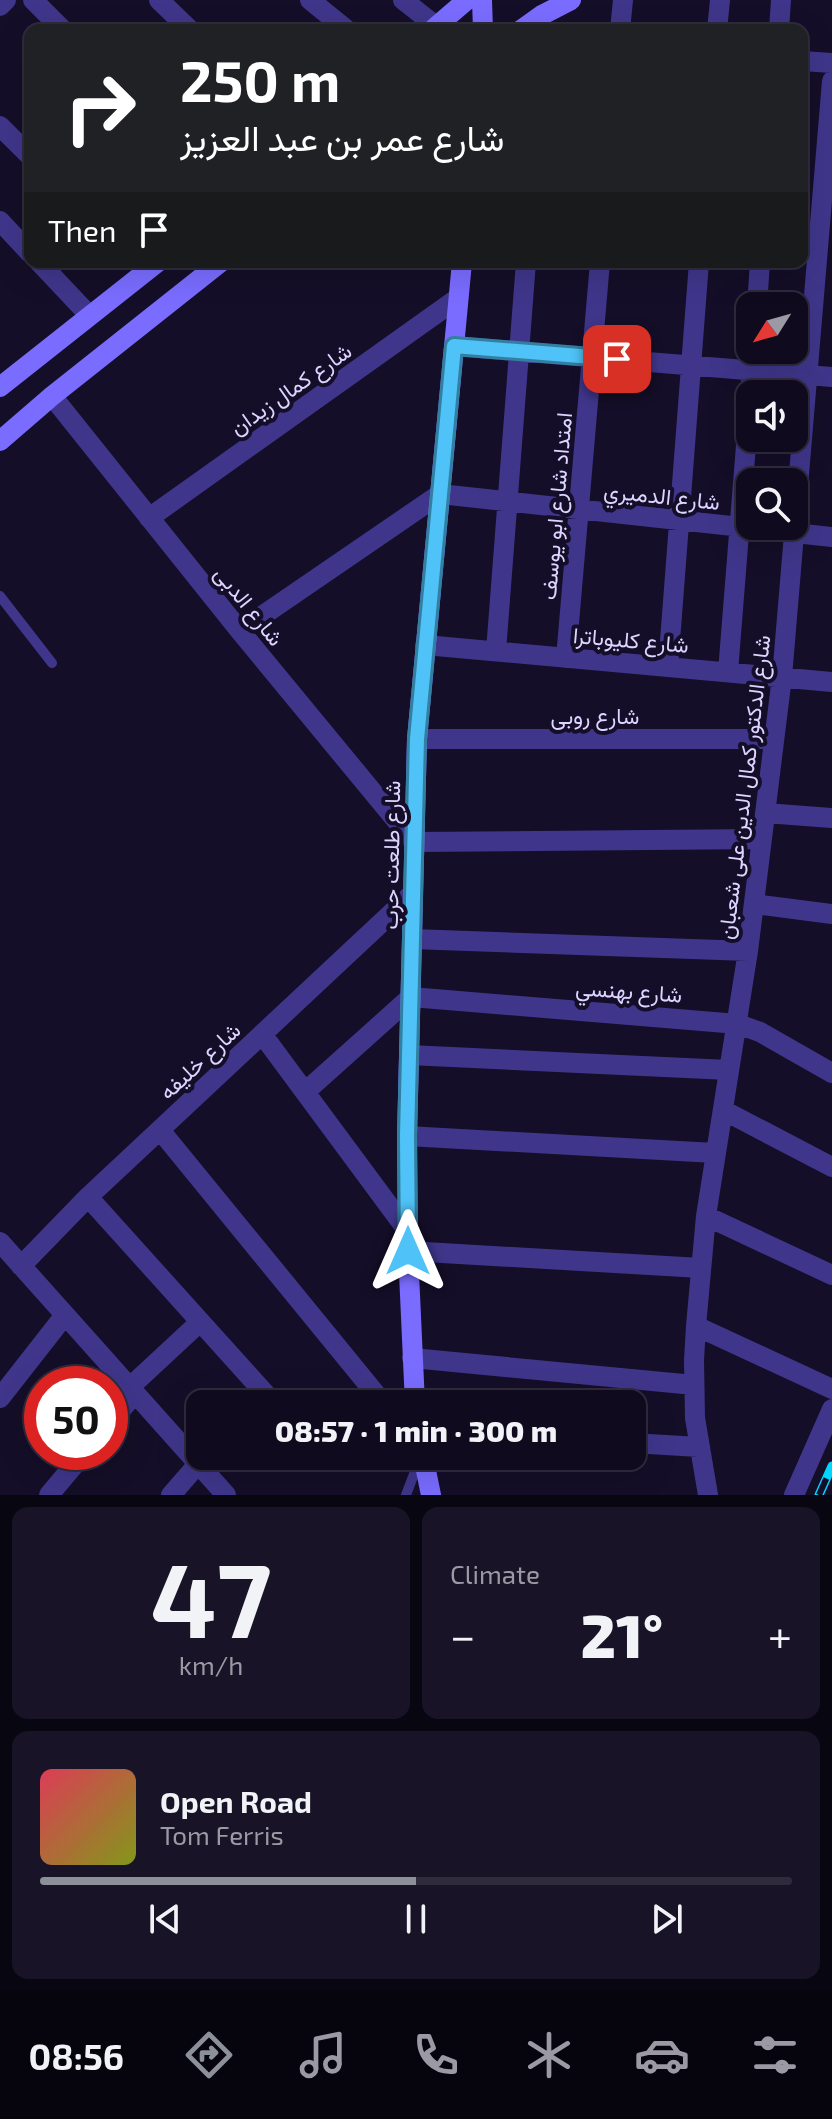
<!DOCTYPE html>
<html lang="en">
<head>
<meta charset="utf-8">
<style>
	:root { --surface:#0f0a1e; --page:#181327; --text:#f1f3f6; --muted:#9b9aa4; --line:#2f2b3c; --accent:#8c9099 }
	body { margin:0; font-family:"Exo 2",Vazirmatn,sans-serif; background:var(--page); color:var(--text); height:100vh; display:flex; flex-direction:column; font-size:30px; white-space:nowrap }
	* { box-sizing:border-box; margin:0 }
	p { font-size:26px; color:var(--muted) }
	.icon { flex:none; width:44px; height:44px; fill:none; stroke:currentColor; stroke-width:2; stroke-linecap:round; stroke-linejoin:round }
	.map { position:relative; height:1495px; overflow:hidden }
	.drawer { display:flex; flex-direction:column; gap:12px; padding:12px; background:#080610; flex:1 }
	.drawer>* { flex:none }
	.top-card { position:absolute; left:24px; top:24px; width:784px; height:244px; border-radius:16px; box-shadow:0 8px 32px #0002,0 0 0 2px var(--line); background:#202124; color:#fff; overflow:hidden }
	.needle { width:52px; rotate:233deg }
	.controls { position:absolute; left:736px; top:292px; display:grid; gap:16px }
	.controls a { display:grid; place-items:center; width:72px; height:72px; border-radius:16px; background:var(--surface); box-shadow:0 8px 32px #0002,0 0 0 2px var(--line); font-size:40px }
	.speed { position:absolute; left:24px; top:1366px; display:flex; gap:16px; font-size:40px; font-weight:700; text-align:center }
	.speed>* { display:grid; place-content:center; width:104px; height:104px; border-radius:50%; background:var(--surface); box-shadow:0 8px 32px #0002,0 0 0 2px var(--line); line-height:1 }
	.speed .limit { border:12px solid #d22; background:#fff; color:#111 }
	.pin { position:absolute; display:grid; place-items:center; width:68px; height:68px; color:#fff; margin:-34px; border-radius:16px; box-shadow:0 4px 12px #0006 }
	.me { position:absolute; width:88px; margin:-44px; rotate:0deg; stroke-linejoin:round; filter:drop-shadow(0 0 6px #0008) }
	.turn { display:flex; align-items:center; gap:28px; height:168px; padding:0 24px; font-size:36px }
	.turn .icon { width:104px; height:104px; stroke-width:2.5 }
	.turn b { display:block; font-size:56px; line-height:68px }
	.then { display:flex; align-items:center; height:76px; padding:0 24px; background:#0003; gap:16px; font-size:30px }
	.big { font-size:60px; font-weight:800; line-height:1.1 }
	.drawer .tile { flex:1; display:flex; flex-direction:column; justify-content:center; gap:12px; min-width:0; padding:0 28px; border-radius:16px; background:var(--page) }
	.drawer .dial { align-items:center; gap:0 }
	.dial b { font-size:104px; line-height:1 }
	.song { display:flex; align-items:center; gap:24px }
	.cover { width:96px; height:96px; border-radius:12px; background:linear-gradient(135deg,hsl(350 70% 55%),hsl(70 70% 35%)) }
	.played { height:8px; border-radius:4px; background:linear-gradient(90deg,var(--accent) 50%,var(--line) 50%) }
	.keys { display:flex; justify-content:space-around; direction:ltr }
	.heat { display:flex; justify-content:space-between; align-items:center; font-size:44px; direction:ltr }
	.drawer .tiles { flex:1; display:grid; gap:12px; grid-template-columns:1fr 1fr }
	.tile:last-child { grid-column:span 2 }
	.trip { position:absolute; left:186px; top:1390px; width:460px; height:80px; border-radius:16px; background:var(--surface); box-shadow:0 8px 32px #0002,0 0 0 2px var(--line); font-weight:800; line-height:80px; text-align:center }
	.tabs { display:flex; height:128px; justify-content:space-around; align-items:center; background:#06040c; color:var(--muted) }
	.tabs .icon { width:56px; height:56px }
	.tabs .selected { color:var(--accent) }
	.tabs b { font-size:36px; color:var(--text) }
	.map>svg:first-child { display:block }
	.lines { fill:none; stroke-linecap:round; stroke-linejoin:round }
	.lane { stroke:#3f368b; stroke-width:10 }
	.street { stroke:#3f368b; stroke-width:20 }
	.secondary { stroke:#7a6cff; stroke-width:20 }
	.rail-casing { stroke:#01d5ff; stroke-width:9 }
	.rail { stroke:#140e28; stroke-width:6; stroke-dasharray:18; stroke-linecap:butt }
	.route-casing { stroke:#337fa1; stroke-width:20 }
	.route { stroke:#4fc3f7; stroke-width:14 }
	.labels { text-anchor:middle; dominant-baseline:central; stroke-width:8; stroke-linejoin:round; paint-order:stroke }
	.street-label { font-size:22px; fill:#ddd5ff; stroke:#140e28 }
</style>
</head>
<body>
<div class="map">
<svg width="832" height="1495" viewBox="0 0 832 1495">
	<rect width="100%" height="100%" fill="#140e28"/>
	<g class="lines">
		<path class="lane" d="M0,596L52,663
			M406,1495L420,1458"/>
		<path class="street" d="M33,0L63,30
			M159,0L190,30
			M310,0L347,30
			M403,0L436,26
			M0,6L6,0
			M620,30L623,0
			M717,30L720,0
			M779,30L781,0
			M802,61L832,63
			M0,126L30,156
			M0,221L30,253
			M39,262L89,315
			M757,306L760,262
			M454,346L832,377
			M751,382L754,350
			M52,396L240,631L414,842L762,839
			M149,518L458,298
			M240,631L440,494L832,537
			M425,645L832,682
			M496,651L526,262
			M566,658L600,262
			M668,667L699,262
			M728,672L750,395
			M417,739H774
			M765,813L832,818
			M754,904L832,914
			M412,939L748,951
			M262,1034L407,1230
			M409,1055L729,1070
			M305,1092L411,997L738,1024L760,1032L832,1073
			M723,1110L832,1167
			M160,1130L384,1404
			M407,1136L715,1153
			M88,1197L270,1399
			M706,1216L832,1275
			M0,1242L226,1495
			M408,1251L701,1268
			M21,1266L88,1197L413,893
			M696,1326L832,1389
			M412,1358L694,1385
			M130,1387L200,1322
			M0,1398L65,1315
			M110,1423L135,1393
			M632,1443L699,1447
			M49,1495L85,1452
			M171,1495L198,1464
			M708,1495L695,1418L694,1360L696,1326L706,1216L748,951L782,677L832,81
			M794,1495L832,1409"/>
		<path class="secondary" d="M482,0L483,30
			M432,30L467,0
			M521,30L542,15L571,0
			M0,387L158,262
			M0,441L52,396L221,262
			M415,1404L408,1251L407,1136L417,739L462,262
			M423,1456L431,1495"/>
		<g class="rail-casing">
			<path id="rail" d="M819,1495L832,1466"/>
		</g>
		<use href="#rail" class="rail"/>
	</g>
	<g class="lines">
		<g class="route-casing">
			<path id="route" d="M408,1251L407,1136L417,739L454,346L617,359"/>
		</g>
		<use href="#route" class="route"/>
	</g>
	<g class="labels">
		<g class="street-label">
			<text transform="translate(290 388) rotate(-35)">شارع كمال زيدان</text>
			<text transform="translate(662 495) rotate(6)">شارع الدميري</text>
			<text transform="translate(555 506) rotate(-85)">امتداد شارع ابو يوسف</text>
			<text transform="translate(250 605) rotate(51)">شارع الدبى</text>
			<text transform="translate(631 639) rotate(5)">شارع كليوباترا</text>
			<text x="595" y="715">شارع روبى</text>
			<text transform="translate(743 787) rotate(-83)">شارع الدكتور كمال الدين على شعبان</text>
			<text transform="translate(390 855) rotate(-89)">شارع طلعت حرب</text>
			<text transform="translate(629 990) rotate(4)">شارع بهنسي</text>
			<text transform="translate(199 1060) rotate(-43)">شارع خليفه</text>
		</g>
	</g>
</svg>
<div class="controls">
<a><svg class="needle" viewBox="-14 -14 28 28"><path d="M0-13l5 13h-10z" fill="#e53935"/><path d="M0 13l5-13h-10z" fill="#9b9aa4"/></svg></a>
<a><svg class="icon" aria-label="sound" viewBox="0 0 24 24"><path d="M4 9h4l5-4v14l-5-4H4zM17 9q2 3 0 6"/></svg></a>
<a><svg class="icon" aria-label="search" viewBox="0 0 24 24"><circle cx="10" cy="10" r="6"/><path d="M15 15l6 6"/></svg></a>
</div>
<div class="speed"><div class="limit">50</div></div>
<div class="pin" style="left:617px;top:359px;background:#d93025"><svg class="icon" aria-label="arrive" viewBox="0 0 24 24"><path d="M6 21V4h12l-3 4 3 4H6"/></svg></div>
<svg class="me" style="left:408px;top:1251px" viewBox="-20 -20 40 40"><path d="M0-17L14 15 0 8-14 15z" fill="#4fc3f7" stroke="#fff" stroke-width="4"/></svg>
<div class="trip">08:57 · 1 min · 300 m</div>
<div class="top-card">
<div class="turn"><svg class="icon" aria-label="right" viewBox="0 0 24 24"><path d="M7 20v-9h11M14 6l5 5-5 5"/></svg><div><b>250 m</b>شارع عمر بن عبد العزيز</div></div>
<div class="then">Then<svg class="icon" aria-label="arrive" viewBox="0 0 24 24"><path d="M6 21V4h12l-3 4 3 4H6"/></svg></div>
</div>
</div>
<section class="drawer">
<div class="tiles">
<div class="tile dial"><b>47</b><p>km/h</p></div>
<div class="tile"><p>Climate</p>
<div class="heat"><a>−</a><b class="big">21°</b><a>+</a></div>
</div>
<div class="tile">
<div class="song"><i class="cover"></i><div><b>Open Road</b><p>Tom Ferris</p></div></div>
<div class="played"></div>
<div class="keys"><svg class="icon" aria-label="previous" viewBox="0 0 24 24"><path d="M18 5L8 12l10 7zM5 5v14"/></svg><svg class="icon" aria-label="pause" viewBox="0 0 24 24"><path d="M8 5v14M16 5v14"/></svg><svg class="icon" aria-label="next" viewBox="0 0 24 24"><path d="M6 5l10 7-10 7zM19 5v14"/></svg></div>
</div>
</div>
</section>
<nav class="tabs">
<b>08:56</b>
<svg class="icon selected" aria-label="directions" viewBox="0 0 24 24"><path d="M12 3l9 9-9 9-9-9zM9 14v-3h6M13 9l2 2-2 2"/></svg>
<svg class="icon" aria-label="music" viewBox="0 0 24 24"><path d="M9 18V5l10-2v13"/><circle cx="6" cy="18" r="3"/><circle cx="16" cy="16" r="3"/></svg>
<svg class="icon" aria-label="phone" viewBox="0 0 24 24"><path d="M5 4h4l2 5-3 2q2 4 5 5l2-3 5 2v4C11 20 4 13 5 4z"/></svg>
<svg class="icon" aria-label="climate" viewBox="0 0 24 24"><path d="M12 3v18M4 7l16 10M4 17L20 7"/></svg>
<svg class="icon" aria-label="car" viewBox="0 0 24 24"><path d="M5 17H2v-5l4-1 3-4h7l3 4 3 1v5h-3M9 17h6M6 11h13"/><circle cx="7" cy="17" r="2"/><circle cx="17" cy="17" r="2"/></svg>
<svg class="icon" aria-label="filters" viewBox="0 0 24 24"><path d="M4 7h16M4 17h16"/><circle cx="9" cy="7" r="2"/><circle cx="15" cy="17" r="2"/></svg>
</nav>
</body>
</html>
